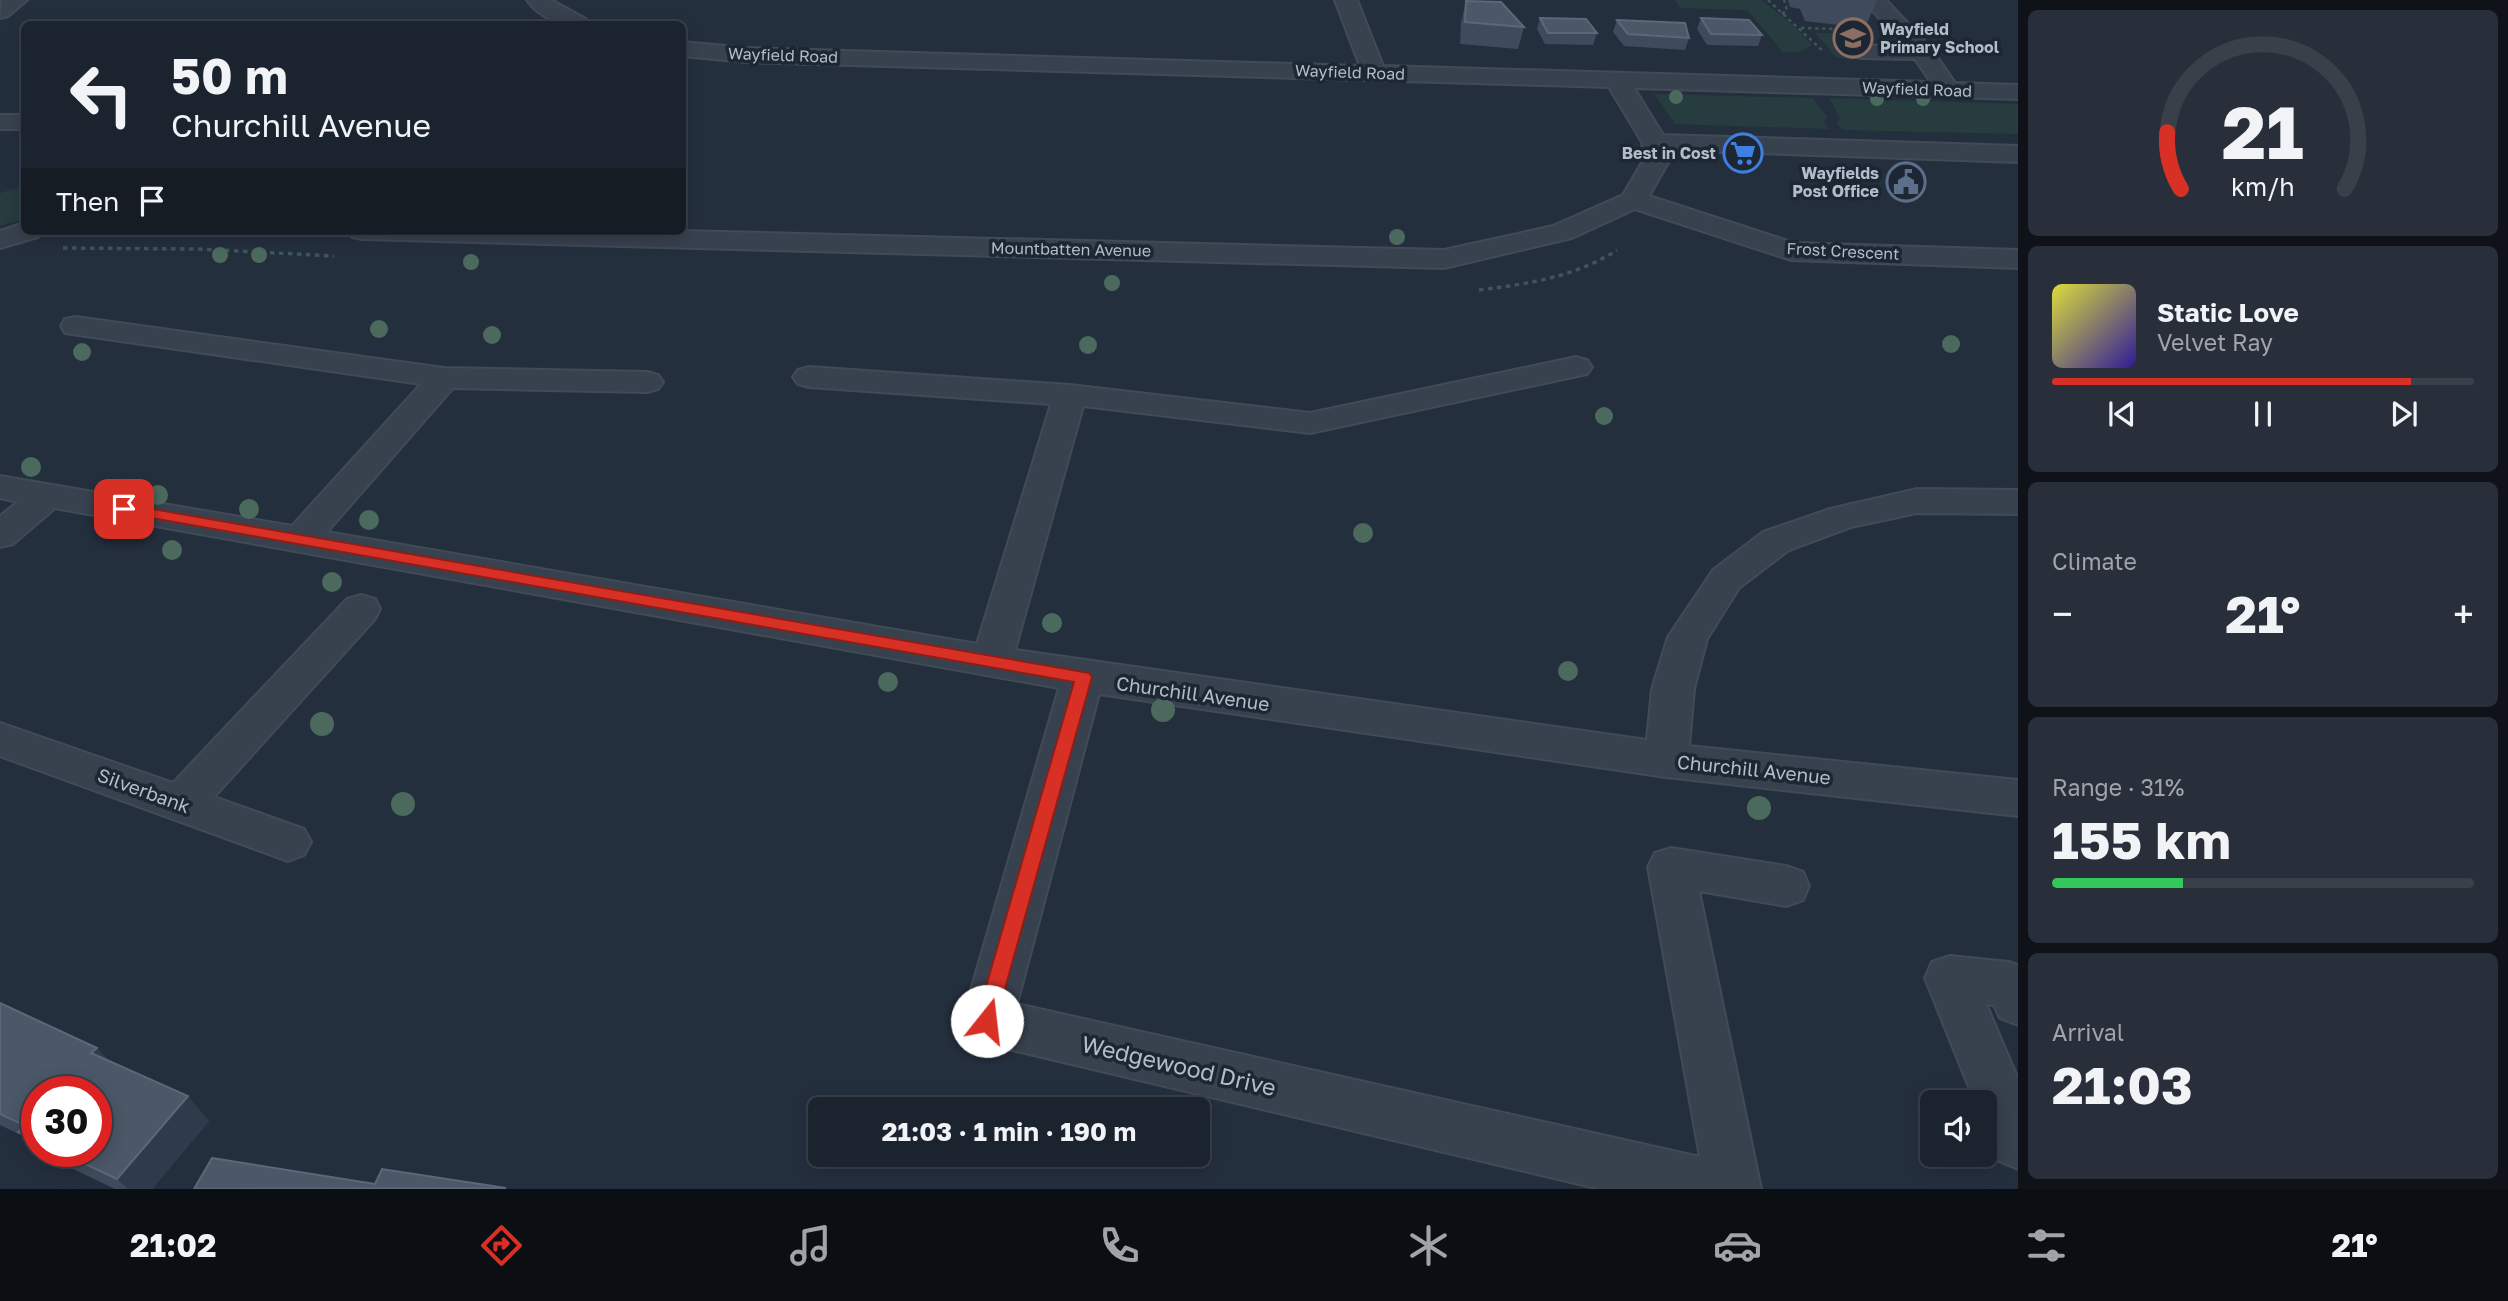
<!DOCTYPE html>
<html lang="en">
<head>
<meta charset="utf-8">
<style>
	:root { --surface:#1b232e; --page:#282f3a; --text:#f1f3f6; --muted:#a0a4aa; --line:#39404a; --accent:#d93025 }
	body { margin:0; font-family:"Golos Text",sans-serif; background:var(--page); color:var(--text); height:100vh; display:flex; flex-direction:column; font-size:26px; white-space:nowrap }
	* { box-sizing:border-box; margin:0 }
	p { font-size:23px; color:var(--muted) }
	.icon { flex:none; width:38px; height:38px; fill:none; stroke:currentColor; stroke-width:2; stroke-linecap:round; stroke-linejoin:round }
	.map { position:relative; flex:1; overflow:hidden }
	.details { display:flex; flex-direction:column; gap:10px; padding:10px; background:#0f1319; width:490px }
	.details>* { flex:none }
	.banner { position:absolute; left:21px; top:21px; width:665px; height:214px; border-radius:10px; box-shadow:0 4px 18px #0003,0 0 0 2px var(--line); background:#1b232e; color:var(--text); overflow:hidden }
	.buttons { position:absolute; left:1920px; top:1090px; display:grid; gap:14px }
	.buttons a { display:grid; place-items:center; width:77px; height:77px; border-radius:10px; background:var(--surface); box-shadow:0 4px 18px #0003,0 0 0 2px var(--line); font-size:35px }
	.speed { position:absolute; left:21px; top:1076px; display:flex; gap:14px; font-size:35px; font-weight:700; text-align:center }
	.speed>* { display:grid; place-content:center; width:91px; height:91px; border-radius:50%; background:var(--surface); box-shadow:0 4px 18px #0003,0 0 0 2px var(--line); line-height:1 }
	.speed .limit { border:10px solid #d22; background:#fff; color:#111 }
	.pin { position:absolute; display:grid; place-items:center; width:60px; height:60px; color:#fff; margin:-30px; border-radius:14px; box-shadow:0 4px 10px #0006 }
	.me { position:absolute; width:77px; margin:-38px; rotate:16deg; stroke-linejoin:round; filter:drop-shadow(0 0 5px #0008) }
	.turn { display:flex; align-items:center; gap:24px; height:147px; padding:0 35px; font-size:32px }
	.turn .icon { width:91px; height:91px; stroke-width:2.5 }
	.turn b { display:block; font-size:49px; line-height:60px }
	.then { display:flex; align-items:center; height:66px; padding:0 35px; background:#0003; gap:14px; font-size:26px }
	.big { font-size:52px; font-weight:700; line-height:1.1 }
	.details .widget { flex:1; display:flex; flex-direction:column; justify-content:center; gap:10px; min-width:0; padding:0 24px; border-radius:10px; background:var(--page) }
	.details .dial { align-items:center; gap:0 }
	.dial svg { height:182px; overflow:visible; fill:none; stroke:var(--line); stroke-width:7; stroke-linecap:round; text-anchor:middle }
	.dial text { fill:var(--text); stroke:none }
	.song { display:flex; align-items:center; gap:21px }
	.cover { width:84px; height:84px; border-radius:10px; background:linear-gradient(135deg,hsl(60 70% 55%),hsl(250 70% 35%)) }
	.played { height:7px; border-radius:4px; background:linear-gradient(90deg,var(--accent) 85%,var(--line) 85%) }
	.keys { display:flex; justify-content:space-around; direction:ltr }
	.heat { display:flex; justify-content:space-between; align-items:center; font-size:38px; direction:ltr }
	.charge { height:10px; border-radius:5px; background:linear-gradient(90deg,#34c759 31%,var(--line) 0) }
	.trip { position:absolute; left:808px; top:1097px; width:402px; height:70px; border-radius:10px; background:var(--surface); box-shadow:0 4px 18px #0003,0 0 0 2px var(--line); font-weight:700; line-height:70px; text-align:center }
	.tab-bar { display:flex; height:112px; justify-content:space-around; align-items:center; background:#0b0e12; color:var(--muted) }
	.tab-bar .icon { width:49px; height:49px }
	.tab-bar .on { color:var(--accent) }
	.tab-bar b { font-size:32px; color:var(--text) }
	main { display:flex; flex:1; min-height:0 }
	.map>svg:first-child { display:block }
	.green { fill:#263c3f }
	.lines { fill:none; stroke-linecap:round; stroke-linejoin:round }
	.minor-casing { stroke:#414a57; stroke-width:4 }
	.path-far1 { stroke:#3f5557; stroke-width:2.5; stroke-dasharray:3.5 3.5; stroke-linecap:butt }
	.path { stroke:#3f5557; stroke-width:3.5; stroke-dasharray:4.5 4.5; stroke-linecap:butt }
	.minor { fill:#38414e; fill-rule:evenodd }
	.tree { fill:#4b6a5d }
	.wall { fill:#3f4b5c }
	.shaded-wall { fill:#2f3b4b }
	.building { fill:#4b5868; stroke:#5c6777; stroke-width:2 }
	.route { fill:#d93025; stroke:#8d1f18; stroke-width:2 }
	.labels { text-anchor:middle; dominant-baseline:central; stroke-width:7; stroke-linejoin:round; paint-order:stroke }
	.far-poi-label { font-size:16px; font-weight:bold; fill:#b4bcc9; stroke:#1d2633; text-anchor:end }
	.far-street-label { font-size:16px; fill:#b4bcc9; stroke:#1d2633 }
	.street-label { font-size:19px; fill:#b4bcc9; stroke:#1d2633 }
	.near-street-label { font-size:23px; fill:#b4bcc9; stroke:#1d2633 }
</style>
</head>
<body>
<main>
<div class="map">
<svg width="2018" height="1189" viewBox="0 0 2018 1189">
	<rect width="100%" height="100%" fill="#242f3e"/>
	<path class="green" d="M1675,0H1762L1794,26L1812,45L1800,52H1783L1747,10L1680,8Z
		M1815,33H1832L1854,60L1836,57Z
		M1654,94L1813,98L1827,117L1824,121L1829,129L1675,124Z
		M1829,98L2018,104V134L1842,130L1837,123L1840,118Z
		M24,186V219L0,226V193Z"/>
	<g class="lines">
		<g class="minor-casing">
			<path id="minor" d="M2,0H27L8,16L0,18Z
				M527,0H551L586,19L589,24C566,26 542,21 527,0Z
				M1335,0H1357L1383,66L1931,82L1915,59L1862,58L1854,56L1851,51L1854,46L1903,45L1863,0H1886L1930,47L1955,83L2018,85V99L1634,88L1663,135L2018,146V162L1669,150L1670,159L1649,196L1794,243L2018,250V268L1791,260L1635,209L1572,238L1444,268L362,239L352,237L348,231H682L1444,250L1553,226L1623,195L1644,159L1642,142L1609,87L747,62L682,56V42L747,48L1360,66Z
				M0,115H24V129H0Z
				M24,223V231H42L38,237L0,248V231Z
				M76,317L444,368L647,372L658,375L663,382L658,389L647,392L453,388L327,532L977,644L1051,404L809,387L798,384L793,377L798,370L809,367L1070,385L1310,413L1576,357L1587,360L1592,367L1587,374L1310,433L1083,406L1015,650L1647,740L1652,689L1668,637L1713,570L1763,532L1830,509L1917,489L2018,490V514L1917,513L1851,527L1789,550L1739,588L1707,639L1694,689L1689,746L2018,780V816L1666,777L1099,694L1017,1004L1700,1157L1648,867L1655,853L1671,848L1786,866L1803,872L1809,886L1803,900L1786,906L1699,891L1761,1189H1600L987,1044L969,1037L962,1021L1059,688L55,508L13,544L0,547V516L18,502L0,498V476L292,526L421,384L65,333L61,326L65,319Z
				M361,595L375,599L380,609L375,619L214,797L304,829L311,842L304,855L288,861L0,756V723L173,783L347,599Z
				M1950,956L2009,962L2018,965V1025L2000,1018L1994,1005L1986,1004L2018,1079V1169L1999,1161L1984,1126V1102H1975L1925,978L1932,962Z"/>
		</g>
		<path class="path-far1" d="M1768,0L1824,52
			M1782,14L1787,10L1784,0
			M1801,28L1835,29"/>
		<path class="path" d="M63,248L199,249L334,256
			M1479,290C1528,284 1575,277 1617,250"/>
		<use href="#minor" class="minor"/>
	</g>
	<g class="tree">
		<circle cx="1676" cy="97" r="7"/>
		<circle cx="1877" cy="99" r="7"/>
		<circle cx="1923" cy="99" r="7"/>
		<circle cx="1397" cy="237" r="8"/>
		<circle cx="220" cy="255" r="8"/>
		<circle cx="259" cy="255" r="8"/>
		<circle cx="471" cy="262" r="8"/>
		<circle cx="1112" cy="283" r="8"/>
		<circle cx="379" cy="329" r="9"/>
		<circle cx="492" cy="335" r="9"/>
		<circle cx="1951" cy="344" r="9"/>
		<circle cx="1088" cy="345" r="9"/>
		<circle cx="82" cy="352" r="9"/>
		<circle cx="1604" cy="416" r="9"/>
		<circle cx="31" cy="467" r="10"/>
		<circle cx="158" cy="495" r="10"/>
		<circle cx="249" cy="509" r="10"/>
		<circle cx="369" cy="520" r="10"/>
		<circle cx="1363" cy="533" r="10"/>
		<circle cx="172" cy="550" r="10"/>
		<circle cx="332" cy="582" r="10"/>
		<circle cx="1052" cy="623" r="10"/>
		<circle cx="1568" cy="671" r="10"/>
		<circle cx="888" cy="682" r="10"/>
		<circle cx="1163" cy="710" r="12"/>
		<circle cx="322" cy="724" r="12"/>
		<circle cx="403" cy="804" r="12"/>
		<circle cx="1759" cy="808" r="12"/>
	</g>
	<path class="wall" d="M1788,0H1877L1865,28L1805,21L1800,9L1790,7Z
		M1466,1L1524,27L1518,49L1460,44L1461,23Z
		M1540,18L1597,33L1593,45L1545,44L1537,29Z
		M1701,18L1762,35L1758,46L1707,45L1697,29Z
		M1617,20L1689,38L1685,50L1624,46L1613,32Z
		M0,1003L97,1048L109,1061L209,1121L152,1189H115L44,1155L40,1152H96L37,1092V1148L23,1136L0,1125Z"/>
	<path class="shaded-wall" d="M97,1048L120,1073L91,1053Z
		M188,1096L209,1121L152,1189H128L117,1179Z"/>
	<path class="building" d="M1466,1L1501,2L1524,27L1465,22Z
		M1540,18L1586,19L1597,33H1548Z
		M1701,18L1749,20L1762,35L1711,34Z
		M1617,20L1685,23L1689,38L1628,34Z
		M0,1003L97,1048L91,1053L188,1096L117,1179L60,1152H96V1092H37V1140L18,1132L24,1125L0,1114Z
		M212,1158L375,1184L382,1169L506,1188L194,1189Z"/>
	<path class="route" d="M124,504L1089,673L1092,677L994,1028L987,1031L980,1028L976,1021L1074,682L118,512L116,509Z"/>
	<defs>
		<g id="school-ring" transform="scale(2.0125)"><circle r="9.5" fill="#1d2633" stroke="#8d6e63" stroke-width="1.5"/><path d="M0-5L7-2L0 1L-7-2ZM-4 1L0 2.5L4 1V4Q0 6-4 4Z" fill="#8d6e63"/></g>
		<g id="supermarket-ring" transform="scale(2.0125)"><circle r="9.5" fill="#1d2633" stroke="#3f7fe0" stroke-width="1.5"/><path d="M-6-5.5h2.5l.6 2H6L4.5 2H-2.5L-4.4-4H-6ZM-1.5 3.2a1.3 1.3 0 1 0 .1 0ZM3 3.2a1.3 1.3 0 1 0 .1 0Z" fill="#3f7fe0"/></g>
		<g id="civic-ring" transform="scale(2.0125)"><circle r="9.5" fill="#1d2633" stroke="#5c6f8a" stroke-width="1.5"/><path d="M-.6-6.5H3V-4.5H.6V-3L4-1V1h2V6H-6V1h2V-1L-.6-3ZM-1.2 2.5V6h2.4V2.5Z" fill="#5c6f8a"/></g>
	</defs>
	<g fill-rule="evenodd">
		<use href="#school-ring" x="1853" y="38"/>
		<use href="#supermarket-ring" x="1743" y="153"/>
		<use href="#civic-ring" x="1906" y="182"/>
	</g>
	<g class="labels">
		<g class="far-poi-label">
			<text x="1880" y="29" text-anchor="start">Wayfield<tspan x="1880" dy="18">Primary School</tspan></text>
			<text x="1716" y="153">Best in Cost</text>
			<text x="1879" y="173">Wayfields<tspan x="1879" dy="18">Post Office</tspan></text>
		</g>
		<g class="far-street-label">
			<text transform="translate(783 55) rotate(2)">Wayfield Road</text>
			<text transform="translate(1350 72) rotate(2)">Wayfield Road</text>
			<text transform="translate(1917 89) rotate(2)">Wayfield Road</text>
			<text transform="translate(1071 249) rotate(1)">Mountbatten Avenue</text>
			<text transform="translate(1843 251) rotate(3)">Frost Crescent</text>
		</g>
		<g class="street-label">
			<text transform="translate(1193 693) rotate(8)">Churchill Avenue</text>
			<text transform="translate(1754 769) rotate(6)">Churchill Avenue</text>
			<text transform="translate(144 790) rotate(20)">Silverbank</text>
		</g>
		<g class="near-street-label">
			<text transform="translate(1179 1065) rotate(13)">Wedgewood Drive</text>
		</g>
	</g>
</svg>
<div class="buttons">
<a><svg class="icon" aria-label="sound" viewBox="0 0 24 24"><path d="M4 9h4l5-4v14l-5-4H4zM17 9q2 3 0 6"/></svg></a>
</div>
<div class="speed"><div class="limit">30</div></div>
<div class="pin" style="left:124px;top:509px;background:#d93025"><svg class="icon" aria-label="arrive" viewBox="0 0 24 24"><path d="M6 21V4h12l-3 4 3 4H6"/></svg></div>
<svg class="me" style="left:987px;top:1021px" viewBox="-20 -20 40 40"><circle r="19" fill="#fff"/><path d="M0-13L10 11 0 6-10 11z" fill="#d93025"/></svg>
<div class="trip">21:03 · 1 min · 190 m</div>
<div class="banner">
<div class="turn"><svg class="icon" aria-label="left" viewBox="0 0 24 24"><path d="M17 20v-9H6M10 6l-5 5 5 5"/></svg><div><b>50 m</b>Churchill Avenue</div></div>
<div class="then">Then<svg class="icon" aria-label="arrive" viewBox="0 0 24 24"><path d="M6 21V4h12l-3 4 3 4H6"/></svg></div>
</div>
</div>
<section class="details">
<div class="widget dial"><svg viewBox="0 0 100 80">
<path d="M14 69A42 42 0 1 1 86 69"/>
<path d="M14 69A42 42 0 0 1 8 44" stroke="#d93025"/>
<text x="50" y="56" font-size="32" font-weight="700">21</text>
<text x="50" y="72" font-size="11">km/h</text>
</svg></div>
<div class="widget">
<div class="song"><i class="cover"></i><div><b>Static Love</b><p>Velvet Ray</p></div></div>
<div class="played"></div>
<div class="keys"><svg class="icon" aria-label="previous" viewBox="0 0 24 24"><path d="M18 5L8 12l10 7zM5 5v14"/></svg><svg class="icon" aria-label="pause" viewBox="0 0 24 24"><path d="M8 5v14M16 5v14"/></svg><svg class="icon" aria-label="next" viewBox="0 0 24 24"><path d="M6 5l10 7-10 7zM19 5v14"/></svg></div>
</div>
<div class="widget"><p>Climate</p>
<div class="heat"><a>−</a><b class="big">21°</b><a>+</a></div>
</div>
<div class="widget"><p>Range · 31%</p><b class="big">155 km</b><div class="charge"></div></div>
<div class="widget"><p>Arrival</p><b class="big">21:03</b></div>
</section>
</main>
<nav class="tab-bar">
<b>21:02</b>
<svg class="icon on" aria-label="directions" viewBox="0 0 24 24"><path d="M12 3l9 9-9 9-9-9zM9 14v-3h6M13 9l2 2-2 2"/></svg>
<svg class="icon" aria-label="music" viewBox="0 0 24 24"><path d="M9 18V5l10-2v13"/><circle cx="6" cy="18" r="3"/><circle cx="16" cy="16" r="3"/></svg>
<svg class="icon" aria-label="phone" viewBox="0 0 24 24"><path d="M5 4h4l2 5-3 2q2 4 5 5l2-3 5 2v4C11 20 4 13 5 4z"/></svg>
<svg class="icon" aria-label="climate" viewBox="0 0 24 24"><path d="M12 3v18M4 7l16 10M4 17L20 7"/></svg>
<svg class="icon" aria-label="car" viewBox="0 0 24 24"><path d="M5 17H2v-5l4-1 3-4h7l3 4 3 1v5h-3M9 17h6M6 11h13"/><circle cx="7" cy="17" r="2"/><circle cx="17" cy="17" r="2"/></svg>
<svg class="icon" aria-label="filters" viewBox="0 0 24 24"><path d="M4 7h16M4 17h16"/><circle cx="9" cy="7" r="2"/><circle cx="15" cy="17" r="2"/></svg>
<b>21°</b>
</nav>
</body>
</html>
